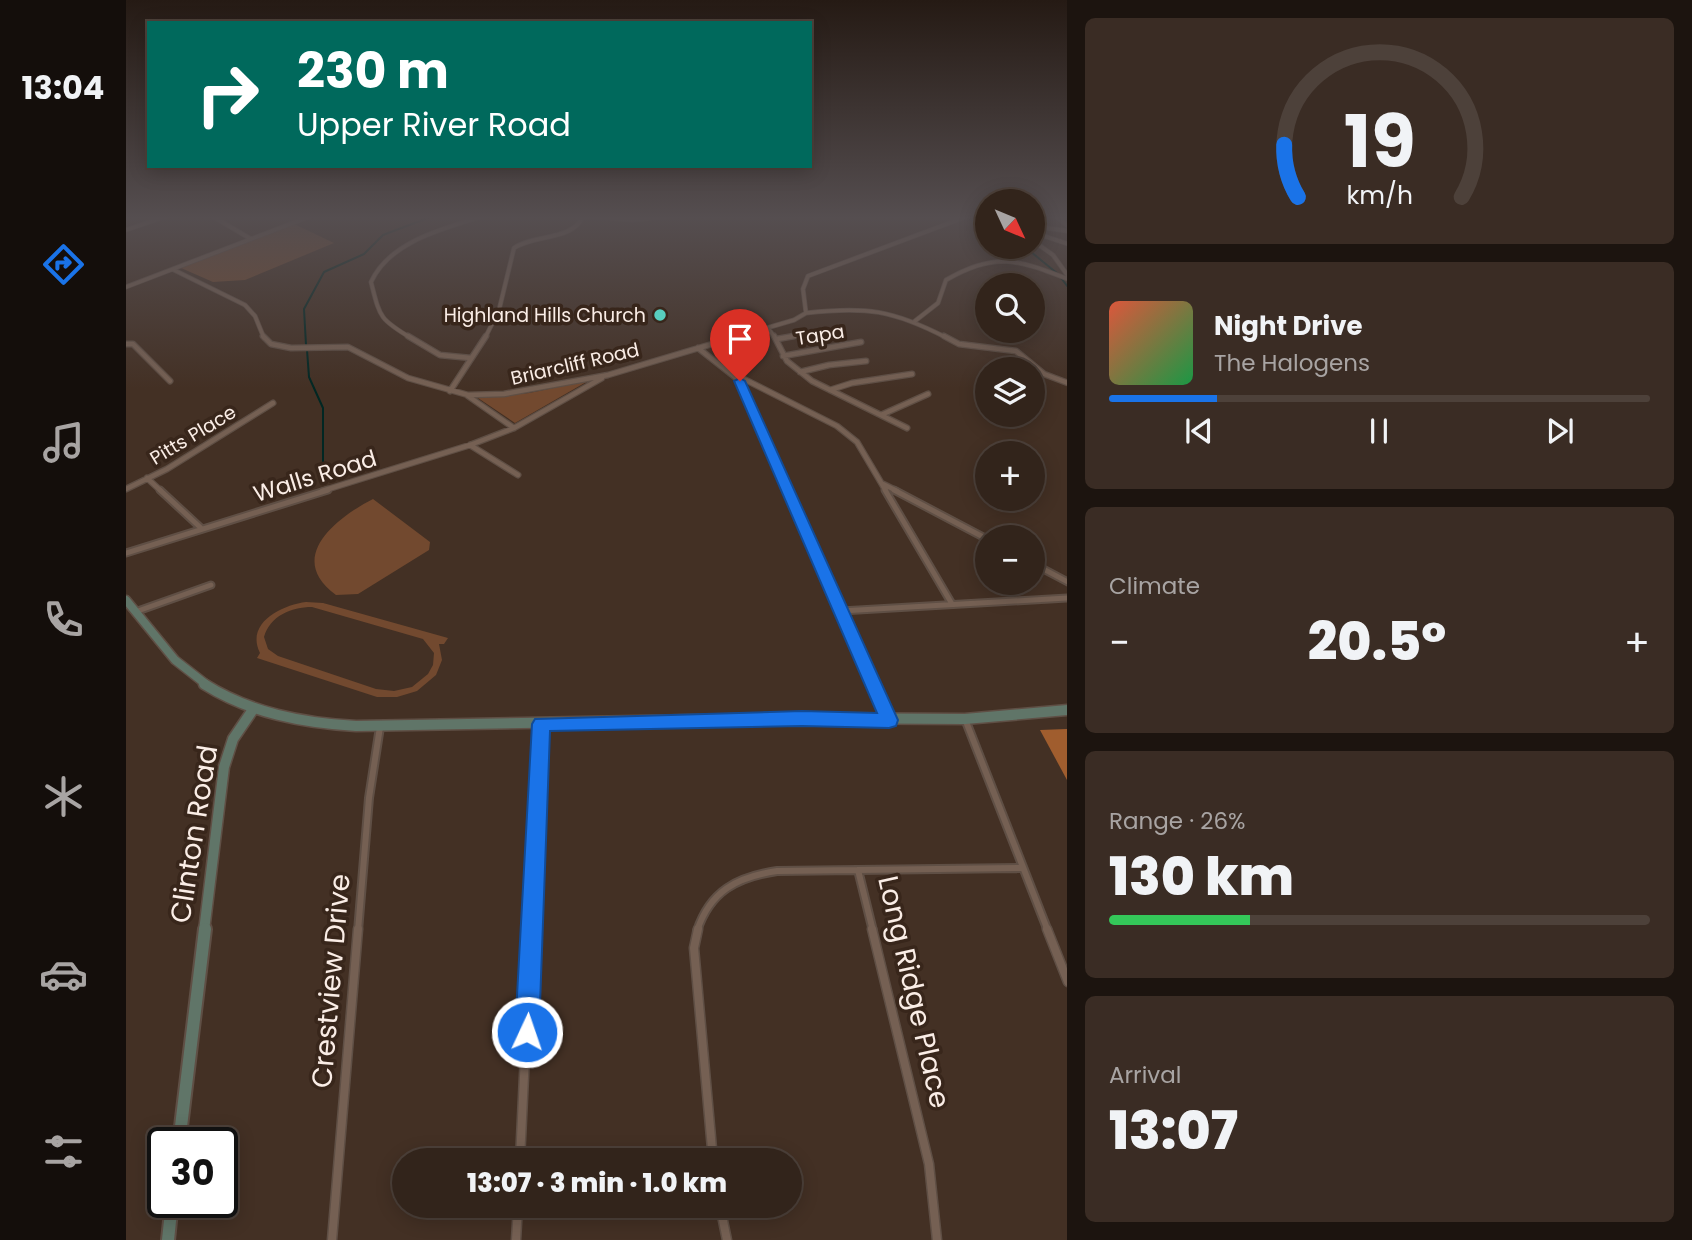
<!DOCTYPE html>
<html lang="en">
<head>
<meta charset="utf-8">
<style>
	:root { --surface:#32241b; --page:#3a2c24; --text:#f1f3f6; --muted:#a8a4a3; --line:#4d413a; --accent:#1a73e8 }
	body { margin:0; font-family:Poppins,sans-serif; background:var(--page); color:var(--text); height:100vh; display:flex; flex-direction:column; font-size:26px; white-space:nowrap }
	* { box-sizing:border-box; margin:0 }
	p { font-size:23px; color:var(--muted) }
	.icon { flex:none; width:38px; height:38px; fill:none; stroke:currentColor; stroke-width:2; stroke-linecap:round; stroke-linejoin:round }
	.map { position:relative; flex:1; overflow:hidden }
	.side { display:flex; flex-direction:column; gap:18px; padding:18px; background:#1c140f; width:625px }
	.side>* { flex:none }
	.top-card { position:absolute; left:21px; top:21px; width:665px; height:147px; border-radius:0px; box-shadow:0 4px 18px #0003,0 0 0 2px var(--line); background:#00695c; color:#fff; overflow:hidden }
	.needle { width:46px; rotate:134deg }
	.buttons { position:absolute; left:849px; top:189px; display:grid; gap:14px }
	.buttons a { display:grid; place-items:center; width:70px; height:70px; border-radius:50%; background:var(--surface); box-shadow:0 4px 18px #0003,0 0 0 2px var(--line); font-size:35px }
	.speed { position:absolute; left:21px; top:1127px; display:flex; gap:14px; font-size:35px; font-weight:700; text-align:center }
	.speed>* { display:grid; place-content:center; width:91px; height:91px; border-radius:50%; background:var(--surface); box-shadow:0 4px 18px #0003,0 0 0 2px var(--line); line-height:1 }
	.speed .limit { border:4px solid #111; border-radius:10px; background:#fff; color:#111 }
	.pin { position:absolute; display:grid; place-items:center; width:60px; height:60px; color:#fff; margin:-72px -30px; border-radius:50% 50% 50% 0; rotate:-45deg; box-shadow:0 0 7px #0007 }
	.pin .icon { rotate:45deg }
	.me { position:absolute; width:77px; margin:-38px; rotate:3deg; stroke-linejoin:round; filter:drop-shadow(0 0 5px #0008) }
	.turn { display:flex; align-items:center; gap:24px; height:147px; padding:0 35px; font-size:32px }
	.turn .icon { width:91px; height:91px; stroke-width:2.5 }
	.turn b { display:block; font-size:49px; line-height:60px }
	.big { font-size:52px; font-weight:800; line-height:1.1 }
	.side .tile { flex:1; display:flex; flex-direction:column; justify-content:center; gap:10px; min-width:0; padding:0 24px; border-radius:10px; background:var(--page) }
	.side .dial { align-items:center; gap:0 }
	.dial svg { height:182px; overflow:visible; fill:none; stroke:var(--line); stroke-width:7; stroke-linecap:round; text-anchor:middle }
	.dial text { fill:var(--text); stroke:none }
	.song { display:flex; align-items:center; gap:21px }
	.cover { width:84px; height:84px; border-radius:10px; background:linear-gradient(135deg,hsl(10 70% 55%),hsl(140 70% 35%)) }
	.played { height:7px; border-radius:4px; background:linear-gradient(90deg,var(--accent) 20%,var(--line) 20%) }
	.keys { display:flex; justify-content:space-around; direction:ltr }
	.heat { display:flex; justify-content:space-between; align-items:center; font-size:38px; direction:ltr }
	.charge { height:10px; border-radius:5px; background:linear-gradient(90deg,#34c759 26%,var(--line) 0) }
	.trip { position:absolute; left:266px; top:1148px; width:410px; height:70px; border-radius:35px; background:var(--surface); box-shadow:0 4px 18px #0003,0 0 0 2px var(--line); font-weight:800; line-height:70px; text-align:center }
	main { display:flex; flex:1; min-height:0 }
	.tabs { display:flex; flex-direction:column; width:126px; justify-content:space-around; align-items:center; background:#140e0b; color:var(--muted) }
	.tabs .icon { width:49px; height:49px }
	.tabs .active { color:var(--accent) }
	.tabs b { font-size:32px; color:var(--text) }
	.map>svg:first-child { display:block }
	.green { fill:#72492f; fill-rule:evenodd }
	.forest { fill:#a05d2e }
	.lines { fill:none; stroke-linecap:round; stroke-linejoin:round }
	.stream { stroke:#012723; stroke-width:2 }
	.street-far4-casing { stroke:#5f4f45; stroke-width:5 }
	.street-far3-casing { stroke:#5f4f45; stroke-width:7 }
	.street-far2-casing { stroke:#5f4f45; stroke-width:9 }
	.street-far1-casing { stroke:#5f4f45; stroke-width:10 }
	.street-casing { stroke:#5f4f45; stroke-width:11 }
	.secondary-far2-casing { stroke:#5f4f45; stroke-width:11 }
	.secondary-far1-casing { stroke:#5f4f45; stroke-width:13 }
	.secondary-casing { stroke:#5f4f45; stroke-width:16 }
	.street-far4 { stroke:#756053; stroke-width:3.5 }
	.street-far3 { stroke:#756053; stroke-width:4.5 }
	.street-far2 { stroke:#756053; stroke-width:5 }
	.street-far1 { stroke:#756053; stroke-width:6 }
	.street { stroke:#756053; stroke-width:8 }
	.secondary-far2 { stroke:#607568; stroke-width:8 }
	.secondary-far1 { stroke:#607568; stroke-width:10 }
	.secondary { stroke:#607568; stroke-width:12 }
	.route { fill:#1a73e8; stroke:#114b97; stroke-width:2 }
	.poi-dot { fill:#58cebf; stroke:#38261b; stroke-width:2.5 }
	.labels { text-anchor:middle; dominant-baseline:central; stroke-width:7; stroke-linejoin:round; paint-order:stroke }
	.far-poi-label { font-size:19px; fill:#faede6; stroke:#38261b; text-anchor:end }
	.far-street-label { font-size:19px; fill:#faede6; stroke:#38261b }
	.street-label { font-size:23px; fill:#faede6; stroke:#38261b }
	.near-street-label { font-size:28px; fill:#faede6; stroke:#38261b }
</style>
</head>
<body>
<main>
<nav class="tabs">
<b>13:04</b>
<svg class="icon active" aria-label="directions" viewBox="0 0 24 24"><path d="M12 3l9 9-9 9-9-9zM9 14v-3h6M13 9l2 2-2 2"/></svg>
<svg class="icon" aria-label="music" viewBox="0 0 24 24"><path d="M9 18V5l10-2v13"/><circle cx="6" cy="18" r="3"/><circle cx="16" cy="16" r="3"/></svg>
<svg class="icon" aria-label="phone" viewBox="0 0 24 24"><path d="M5 4h4l2 5-3 2q2 4 5 5l2-3 5 2v4C11 20 4 13 5 4z"/></svg>
<svg class="icon" aria-label="climate" viewBox="0 0 24 24"><path d="M12 3v18M4 7l16 10M4 17L20 7"/></svg>
<svg class="icon" aria-label="car" viewBox="0 0 24 24"><path d="M5 17H2v-5l4-1 3-4h7l3 4 3 1v5h-3M9 17h6M6 11h13"/><circle cx="7" cy="17" r="2"/><circle cx="17" cy="17" r="2"/></svg>
<svg class="icon" aria-label="filters" viewBox="0 0 24 24"><path d="M4 7h16M4 17h16"/><circle cx="9" cy="7" r="2"/><circle cx="15" cy="17" r="2"/></svg>
</nav>
<div class="map">
<svg width="942" height="1240" viewBox="0 0 942 1240">
	<rect width="100%" height="100%" fill="#433024"/>
	<path class="green" d="M166,223L208,243L119,280L87,282L55,268Z
		M462,381L389,423L352,398L403,393Z
		M247,499L304,542L303,550L232,594L210,595C159,558 210,518 247,499Z
		M180,602L197,603L322,638L318,644H313L316,660L310,675L291,691L271,697H251L131,658L134,653C119,623 156,605 180,602ZM186,607L297,639L308,653L307,665L302,674L286,687L268,691L250,689L152,656L142,649L138,637C144,616 165,607 186,607Z"/>
	<path class="forest" d="M942,729V780H941L914,730Z"/>
	<g class="lines">
		<path class="stream" d="M841,218L861,225
			M899,247L932,274
			M935,278L942,287
			M180,345L178,309L198,272L238,254L257,235L307,216
			M181,350L183,377L197,408V468"/>
		<g class="street-far4-casing">
			<path id="street-far4" d="M86,216L125,239
				M458,216L506,220L547,216
				M851,216L861,218
				M930,216L942,226
				M906,226L942,231
				M0,230L41,216
				M906,232L942,244
				M906,240L927,255L942,276
				M48,270L119,305L129,316L138,338
				M0,287L185,216
				M680,313C740,306 767,310 821,338
				M789,321L812,303L820,280C869,251 892,260 942,279
				M642,328L649,338
				M285,338C253,319 254,317 245,282C264,241 317,229 357,216
				M359,338L373,310L388,248C408,234 447,241 457,216
				M607,338L668,320L680,313L677,289L682,276L842,216
				M657,338L700,331"/>
		</g>
		<g class="street-far3-casing">
			<path id="street-far3" d="M137,336L145,344L165,348L222,347L282,378L342,395L378,394L482,375L613,336
				M282,336L314,355L345,358
				M648,336L661,361L686,381L781,428
				M818,336L833,344L890,351L918,374L942,383
				M651,339L668,336
				M0,344H7L44,381
				M572,348L614,381L663,491
				M657,356L735,342
				M674,372L703,365L740,361
				M612,376L711,426L731,442L760,491
				M704,390L726,383L786,374
				M324,391L360,336
				M342,396L388,428
				M755,415L802,394
				M344,445L392,475
				M21,478L35,491
				M757,484L771,491
				M0,489L41,469L147,403
				M196,491L344,445L388,428L476,378"/>
		</g>
		<g class="street-far2-casing">
			<path id="street-far2" d="M34,490L76,529
				M662,490L748,685
				M759,490L826,604
				M768,490L861,539
				M0,553L202,490
				M906,563L942,582
				M715,611L942,598
				M9,612L85,585"/>
		</g>
		<g class="street-far1-casing">
			<path id="street-far1" d="M747,684L763,720
				M839,719L922,931
				M732,870L747,931
				M232,931L243,798L254,727
				M405,931L415,724
				M571,931C584,891 611,877 651,871L897,868"/>
		</g>
		<g class="street-casing">
			<path id="street" d="M572,929L568,948L587,1160
				M746,929L803,1164L811,1240
				M921,929L942,982
				M394,1160L405,929
				M594,1206L601,1240
				M206,1240L232,929
				M390,1240L392,1206"/>
		</g>
		<g class="secondary-far2-casing">
			<path id="secondary-far2" d="M0,600L49,660L81,685"/>
		</g>
		<g class="secondary-far1-casing">
			<path id="secondary-far1" d="M78,684C124,713 177,723 230,726L676,718L839,719L942,710
				M78,931L98,767L107,739L128,708"/>
		</g>
		<g class="secondary-casing">
			<path id="secondary" d="M53,1143L79,929
				M42,1240L46,1202"/>
		</g>
		<use href="#street-far4" class="street-far4"/>
		<use href="#street-far3" class="street-far3"/>
		<use href="#street-far2" class="street-far2"/>
		<use href="#street-far1" class="street-far1"/>
		<use href="#street" class="street"/>
		<use href="#secondary-far2" class="secondary-far2"/>
		<use href="#secondary-far1" class="secondary-far1"/>
		<use href="#secondary" class="secondary"/>
	</g>
	<linearGradient id="sky" x2="0" y2="1"><stop stop-color="#251a14"/><stop offset="0.56" stop-color="#554e50"/><stop offset="1" stop-color="#554e50" stop-opacity="0"/></linearGradient>
	<rect width="942" height="389" fill="url(#sky)"/>
	<path class="route" d="M614,378L619,381L772,720L770,726L763,728L676,726L424,731L413,1032L409,1040L401,1044L393,1040L389,1032L406,724L409,719L676,711L751,713L608,381Z"/>
	<circle class="poi-dot" cx="534" cy="315" r="7"/>
	<g class="labels">
		<g class="far-poi-label">
			<text x="520" y="315">Highland Hills Church</text>
		</g>
		<g class="far-street-label">
			<text transform="translate(694 335) rotate(-9)">Tapa</text>
			<text transform="translate(449 364) rotate(-13)">Briarcliff Road</text>
			<text transform="translate(67 435) rotate(-31)">Pitts Place</text>
		</g>
		<g class="street-label">
			<text transform="translate(189 476) rotate(-17)">Walls Road</text>
		</g>
		<g class="near-street-label">
			<text transform="translate(68 834) rotate(-81)">Clinton Road</text>
			<text transform="translate(205 981) rotate(-85)">Crestview Drive</text>
			<text transform="translate(788 992) rotate(77)">Long Ridge Place</text>
		</g>
	</g>
</svg>
<div class="buttons">
<a><svg class="needle" viewBox="-14 -14 28 28"><path d="M0-13l5 13h-10z" fill="#e53935"/><path d="M0 13l5-13h-10z" fill="#a8a4a3"/></svg></a>
<a><svg class="icon" aria-label="search" viewBox="0 0 24 24"><circle cx="10" cy="10" r="6"/><path d="M15 15l6 6"/></svg></a>
<a><svg class="icon" aria-label="layers" viewBox="0 0 24 24"><path d="M12 4l9 5-9 5-9-5zM3 14l9 5 9-5"/></svg></a>
<a>+</a>
<a>−</a>
</div>
<div class="speed"><div class="limit">30</div></div>
<div class="pin" style="left:614px;top:381px;background:#d93025"><svg class="icon" aria-label="arrive" viewBox="0 0 24 24"><path d="M6 21V4h12l-3 4 3 4H6"/></svg></div>
<svg class="me" style="left:401px;top:1032px" viewBox="-20 -20 40 40"><circle r="17" fill="#1a73e8" stroke="#fff" stroke-width="3"/><path d="M0-11L8 9 0 5-8 9z" fill="#fff"/></svg>
<div class="trip">13:07 · 3 min · 1.0 km</div>
<div class="top-card">
<div class="turn"><svg class="icon" aria-label="right" viewBox="0 0 24 24"><path d="M7 20v-9h11M14 6l5 5-5 5"/></svg><div><b>230 m</b>Upper River Road</div></div>
</div>
</div>
<section class="side">
<div class="tile dial"><svg viewBox="0 0 100 80">
<path d="M14 69A42 42 0 1 1 86 69"/>
<path d="M14 69A42 42 0 0 1 8 46" stroke="#1a73e8"/>
<text x="50" y="56" font-size="32" font-weight="700">19</text>
<text x="50" y="72" font-size="11">km/h</text>
</svg></div>
<div class="tile">
<div class="song"><i class="cover"></i><div><b>Night Drive</b><p>The Halogens</p></div></div>
<div class="played"></div>
<div class="keys"><svg class="icon" aria-label="previous" viewBox="0 0 24 24"><path d="M18 5L8 12l10 7zM5 5v14"/></svg><svg class="icon" aria-label="pause" viewBox="0 0 24 24"><path d="M8 5v14M16 5v14"/></svg><svg class="icon" aria-label="next" viewBox="0 0 24 24"><path d="M6 5l10 7-10 7zM19 5v14"/></svg></div>
</div>
<div class="tile"><p>Climate</p>
<div class="heat"><a>−</a><b class="big">20.5°</b><a>+</a></div>
</div>
<div class="tile"><p>Range · 26%</p><b class="big">130 km</b><div class="charge"></div></div>
<div class="tile"><p>Arrival</p><b class="big">13:07</b></div>
</section>
</main>
</body>
</html>
